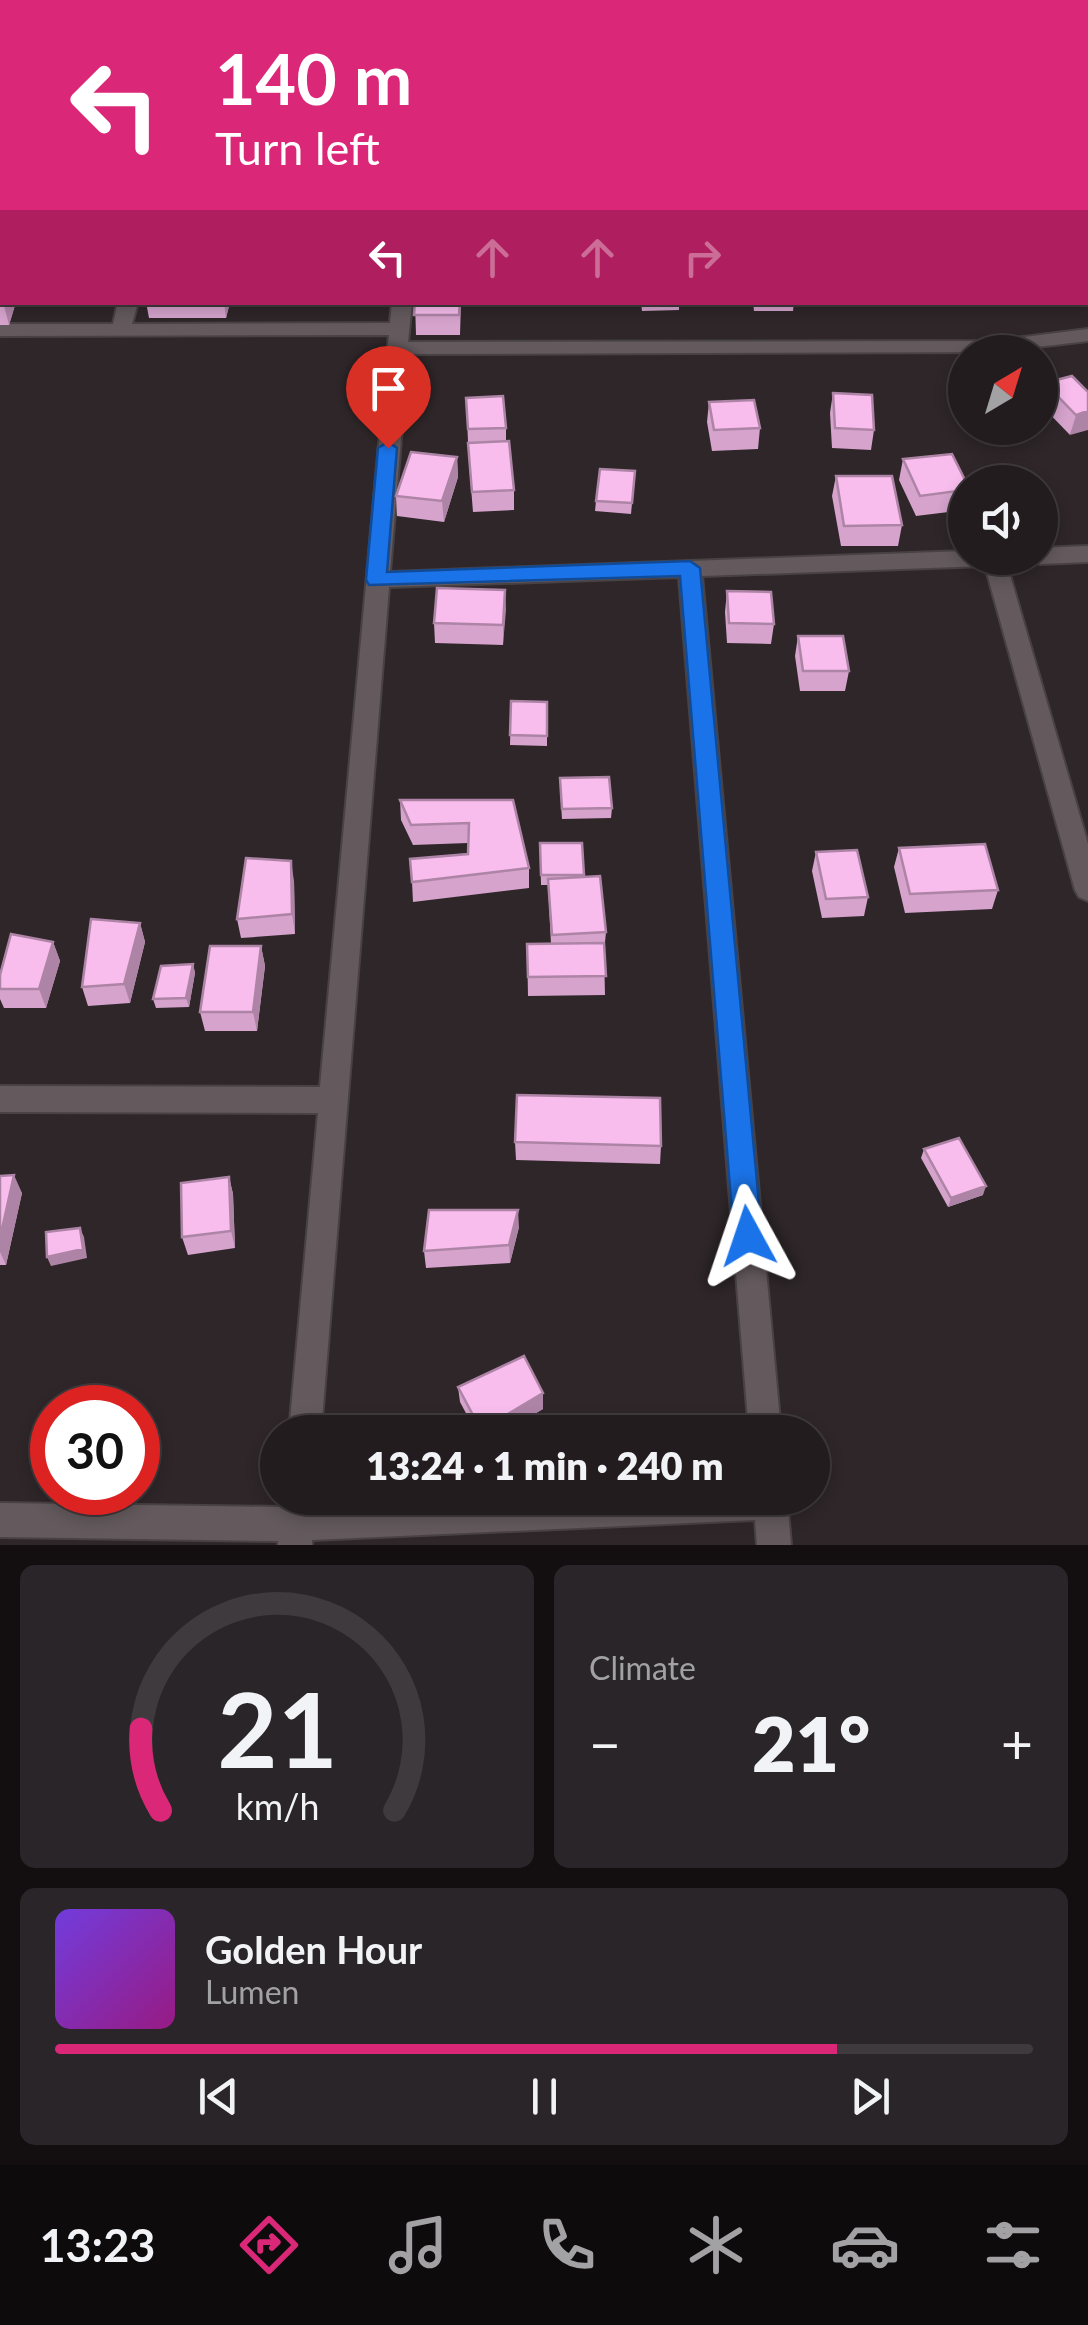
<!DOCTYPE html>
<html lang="en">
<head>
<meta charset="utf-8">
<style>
	:root { --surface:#221c1f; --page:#2a2528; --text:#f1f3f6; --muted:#a2a1a4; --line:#3f3a3d; --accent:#db2777 }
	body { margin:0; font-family:Lato,sans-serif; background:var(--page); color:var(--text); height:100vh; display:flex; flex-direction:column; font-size:38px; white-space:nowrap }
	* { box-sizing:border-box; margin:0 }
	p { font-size:32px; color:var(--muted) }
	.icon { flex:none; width:55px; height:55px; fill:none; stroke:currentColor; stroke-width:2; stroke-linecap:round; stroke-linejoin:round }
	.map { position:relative; height:1545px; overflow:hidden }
	.panel { display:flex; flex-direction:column; gap:20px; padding:20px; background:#130f11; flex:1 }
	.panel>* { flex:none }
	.top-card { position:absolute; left:0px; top:0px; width:1090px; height:305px; box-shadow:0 5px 15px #0003,0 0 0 2px var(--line); background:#db2777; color:#fff; overflow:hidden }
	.needle { width:65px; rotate:38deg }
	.controls { position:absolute; left:948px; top:335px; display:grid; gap:20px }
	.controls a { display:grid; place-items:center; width:110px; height:110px; border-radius:50%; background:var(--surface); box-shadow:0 5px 15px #0003,0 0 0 2px var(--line); font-size:50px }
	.speed { position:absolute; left:30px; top:1385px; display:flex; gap:20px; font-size:50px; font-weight:700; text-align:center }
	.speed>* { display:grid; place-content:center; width:130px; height:130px; border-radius:50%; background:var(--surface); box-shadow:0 5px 15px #0003,0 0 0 2px var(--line); line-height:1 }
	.speed .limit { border:15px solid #d22; background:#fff; color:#111 }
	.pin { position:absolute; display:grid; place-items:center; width:85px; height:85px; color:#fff; margin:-102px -42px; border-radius:50% 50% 50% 0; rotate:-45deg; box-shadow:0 0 10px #0007 }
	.pin .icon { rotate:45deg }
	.me { position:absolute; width:110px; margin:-55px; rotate:355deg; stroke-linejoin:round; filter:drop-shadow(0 0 8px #0008) }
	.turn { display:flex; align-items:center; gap:35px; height:210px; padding:0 50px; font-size:45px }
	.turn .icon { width:130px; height:130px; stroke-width:2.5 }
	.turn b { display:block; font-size:70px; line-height:85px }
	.lanes { display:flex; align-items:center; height:95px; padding:0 50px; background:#0003; justify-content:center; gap:50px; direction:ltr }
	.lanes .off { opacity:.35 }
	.big { font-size:75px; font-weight:800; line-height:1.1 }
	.panel .widget { flex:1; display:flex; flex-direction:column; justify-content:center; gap:15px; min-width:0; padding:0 35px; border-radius:15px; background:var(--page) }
	.panel .dial { align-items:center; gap:0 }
	.dial svg { height:260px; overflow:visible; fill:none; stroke:var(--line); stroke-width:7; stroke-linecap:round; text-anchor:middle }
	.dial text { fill:var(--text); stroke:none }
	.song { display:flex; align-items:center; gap:30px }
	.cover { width:120px; height:120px; border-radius:15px; background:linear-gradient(135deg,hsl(260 70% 55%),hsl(310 70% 35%)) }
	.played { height:10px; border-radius:5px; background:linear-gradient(90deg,var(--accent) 80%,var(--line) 80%) }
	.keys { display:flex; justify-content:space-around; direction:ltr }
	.heat { display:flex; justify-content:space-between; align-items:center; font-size:55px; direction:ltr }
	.panel .tiles { flex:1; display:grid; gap:20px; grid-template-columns:1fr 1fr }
	.widget:last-child { grid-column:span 2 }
	.trip { position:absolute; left:260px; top:1415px; width:570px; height:100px; border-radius:50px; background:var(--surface); box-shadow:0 5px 15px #0003,0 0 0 2px var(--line); font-weight:800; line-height:100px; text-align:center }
	.dock { display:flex; height:160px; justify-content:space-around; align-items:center; background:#0e0b0c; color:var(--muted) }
	.dock .icon { width:70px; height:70px }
	.dock .current { color:var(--accent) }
	.dock b { font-size:45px; color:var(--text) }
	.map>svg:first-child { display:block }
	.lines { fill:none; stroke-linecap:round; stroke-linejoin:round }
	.minor-casing { stroke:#494244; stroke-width:4 }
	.minor { fill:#645a5d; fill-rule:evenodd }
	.wall { fill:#d5a3cc }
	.shaded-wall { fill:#ae84a6 }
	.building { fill:#f8bded; stroke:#ae84a6; stroke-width:2.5 }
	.route { fill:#1a73e8; stroke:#114b97; stroke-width:2.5 }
</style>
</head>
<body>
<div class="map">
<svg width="1088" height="1545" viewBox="0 0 1088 1545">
	<rect width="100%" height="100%" fill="#2e2629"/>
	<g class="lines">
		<g class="minor-casing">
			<path id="minor" d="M424,0H440V2H424Z
				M604,0H625L626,2H606Z
				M890,0H906V2H890Z
				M118,302H138L132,324L390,323L392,302H412L408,342L991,341L1088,329V341L995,352L408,354L390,572L965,551V558H1005L1088,844V901L1079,897L1075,890L985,566L702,576L781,1432H749L679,577L389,587L321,1432H289L318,1113L0,1112V1086L320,1087L389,335L0,336V324H113Z
				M1088,546V562L1040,564L1030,558H1040V548Z
				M282,1498H316L315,1506L503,1498H787L791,1545H757L755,1520L312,1540V1545H278V1541L0,1537V1503L281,1507Z"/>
		</g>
		<use href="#minor" class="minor"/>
	</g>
	<path class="wall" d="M727,0H765L762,2H726Z
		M0,30H2V64H1Z
		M0,231H2V302H16L9,325H0Z
		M27,302H56L54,307L28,306Z
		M146,302H230L226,318H149Z
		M276,302H307L304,307Z
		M415,302H461L460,335H416Z
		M641,302H679V310L642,311Z
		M753,302H794L793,311H754Z
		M1045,383L1088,392L1070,435L1040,404Z
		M833,393L874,430L871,450L832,448L830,413Z
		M466,398L506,428V441L514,490V510L473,512L469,463Z
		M709,402L760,428L758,449L712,451L707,422Z
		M457,457L458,477L444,522L397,516L396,496Z
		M903,459L965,482V510L916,516L899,480Z
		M635,471L631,514L595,511L596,501Z
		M836,476L902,525L898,546H841L832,496Z
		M505,590L503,645L435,643L434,623Z
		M727,591L774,624L771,644L727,643L725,612Z
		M798,636L849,671L845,691H800L795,656Z
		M511,701L547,702V746L510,745Z
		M560,788L612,808L611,818L562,819Z
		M400,800H513L529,868V888L413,902L412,882L468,854V843L413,845L401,820Z
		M540,843H582L583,877L606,932L604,952L605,995L528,996L527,944H551L548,885H541Z
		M899,848L998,890L992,909L905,913L894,867Z
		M816,852L868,897L864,916L822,918L812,871Z
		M294,881L295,934L241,938L237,919Z
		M140,923L145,942L130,1003L88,1006L82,987Z
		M53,942L60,961L46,1008H4L0,999V975Z
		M261,946L265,966L257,1031H205L200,1012Z
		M193,964L195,973L189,1007L156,1008L153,999Z
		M515,1142L661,1146L660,1164L516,1160Z
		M924,1149L983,1195L948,1207L921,1158Z
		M0,1176L22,1193L6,1265H0Z
		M229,1177L233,1194L235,1248L188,1255L182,1237Z
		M519,1227L510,1263L426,1268L424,1251Z
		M458,1387L543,1409L503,1432H476L460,1402Z"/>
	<path class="shaded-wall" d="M3,302H16L9,325Z
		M224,302H230L226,318Z
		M1088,411V430L1070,435L1076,415Z
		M457,457L458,477L444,522L442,501Z
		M505,590L506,610L503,645V625Z
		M291,861L294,881L295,934L292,914Z
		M140,923L145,942L130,1003L124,984Z
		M53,942L60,961L46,1008L39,989Z
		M261,946L265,966L257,1031L253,1012Z
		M193,964L195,973L189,1007L186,998Z
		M14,1175L22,1193L6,1265L0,1252V1238Z
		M229,1177L233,1194L235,1248L231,1231Z
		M986,1186L983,1195L948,1207L951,1198Z
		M518,1210L519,1227L510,1263L509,1245Z
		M80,1228L84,1237L87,1258L51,1266L47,1257Z
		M543,1393V1409L503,1432H481V1430Z"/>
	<path class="building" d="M14,0H55L54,2H13Z
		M79,0H115V2H79Z
		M0,30H2V45H0Z
		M0,231H2V252H0Z
		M0,252H2V291L1,296Z
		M415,302H460L459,315H414Z
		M1072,376L1088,392V411L1076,415L1045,383Z
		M833,393L872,395L874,430L835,428Z
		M503,396L506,428L468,429L466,398Z
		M754,400L760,428L714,430L709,402Z
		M509,441L514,490L472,492L468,443Z
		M411,452L457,457L442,501L396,496Z
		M952,454L966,482L965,490L920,496L903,459Z
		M600,469L635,471L632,503L596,501Z
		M836,476H892L902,525L844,526Z
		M437,588L505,590L503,625L434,623Z
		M727,591L771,592L774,624L729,623Z
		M798,636H843L849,671H803Z
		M511,701L547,702V736L510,735Z
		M609,777L612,808L562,809L560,778Z
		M400,800H513L529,868L412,882L410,859L468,854L469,823L411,825Z
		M540,843H582L584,875H541Z
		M985,844L998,890L910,894L899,848Z
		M857,850L868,897L826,899L816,852Z
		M246,858L291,861L292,914L237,919Z
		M600,876L606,932L552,935L548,879Z
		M91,919L140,923L124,984L82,987Z
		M11,934L53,942L39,989H0V975Z
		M604,943L606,976L528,977L527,944Z
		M210,946H261L253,1012H200Z
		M193,964L186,998L153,999L161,966Z
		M517,1095L660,1098L661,1146L515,1142Z
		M959,1138L986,1186L951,1198L924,1149Z
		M14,1175L0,1238V1176Z
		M229,1177L231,1231L182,1237L181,1183Z
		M429,1210H518L509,1245L424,1251Z
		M80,1228L83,1249L47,1257L46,1232Z
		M524,1356L543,1393L481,1430L458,1387Z"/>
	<path class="route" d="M388,442L397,448L387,572L690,561L700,568L762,1236L758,1245L748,1249L738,1245L734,1236L680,576L369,585L366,580L378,448Z"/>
</svg>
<div class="controls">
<a><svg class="needle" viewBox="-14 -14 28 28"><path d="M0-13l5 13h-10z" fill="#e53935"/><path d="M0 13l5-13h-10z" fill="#a2a1a4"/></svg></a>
<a><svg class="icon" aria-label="sound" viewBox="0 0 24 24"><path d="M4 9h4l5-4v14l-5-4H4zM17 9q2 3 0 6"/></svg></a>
</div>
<div class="speed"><div class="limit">30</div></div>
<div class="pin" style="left:388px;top:448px;background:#d93025"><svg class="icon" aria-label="arrive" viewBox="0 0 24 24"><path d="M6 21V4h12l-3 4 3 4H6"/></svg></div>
<svg class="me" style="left:748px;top:1236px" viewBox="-20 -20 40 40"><path d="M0-17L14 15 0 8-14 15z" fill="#1a73e8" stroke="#fff" stroke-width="4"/></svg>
<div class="trip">13:24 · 1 min · 240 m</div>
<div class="top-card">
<div class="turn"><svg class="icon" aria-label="left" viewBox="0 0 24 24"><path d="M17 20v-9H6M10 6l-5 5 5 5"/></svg><div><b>140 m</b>Turn left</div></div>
<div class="lanes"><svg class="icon" aria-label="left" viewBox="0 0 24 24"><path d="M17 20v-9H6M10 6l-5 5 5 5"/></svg><svg class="icon off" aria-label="ahead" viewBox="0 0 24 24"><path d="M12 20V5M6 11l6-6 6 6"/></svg><svg class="icon off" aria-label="ahead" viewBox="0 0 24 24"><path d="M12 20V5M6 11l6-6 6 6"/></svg><svg class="icon off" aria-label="right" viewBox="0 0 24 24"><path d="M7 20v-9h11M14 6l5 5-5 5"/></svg></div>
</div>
</div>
<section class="panel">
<div class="tiles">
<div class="widget dial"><svg viewBox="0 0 100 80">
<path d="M14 69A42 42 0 1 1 86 69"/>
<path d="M14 69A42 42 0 0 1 8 44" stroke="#db2777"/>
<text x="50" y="56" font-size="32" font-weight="700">21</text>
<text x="50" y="72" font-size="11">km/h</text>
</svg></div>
<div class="widget"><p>Climate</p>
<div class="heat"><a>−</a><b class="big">21°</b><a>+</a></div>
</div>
<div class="widget">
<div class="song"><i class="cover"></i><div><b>Golden Hour</b><p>Lumen</p></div></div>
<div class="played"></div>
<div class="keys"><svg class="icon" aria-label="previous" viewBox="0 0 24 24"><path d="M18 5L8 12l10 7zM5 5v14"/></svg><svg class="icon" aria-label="pause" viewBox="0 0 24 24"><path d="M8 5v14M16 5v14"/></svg><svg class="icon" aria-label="next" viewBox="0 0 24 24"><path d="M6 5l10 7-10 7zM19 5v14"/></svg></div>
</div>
</div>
</section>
<nav class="dock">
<b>13:23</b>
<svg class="icon current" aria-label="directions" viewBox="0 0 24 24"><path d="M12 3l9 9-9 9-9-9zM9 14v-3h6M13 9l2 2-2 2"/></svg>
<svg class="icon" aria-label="music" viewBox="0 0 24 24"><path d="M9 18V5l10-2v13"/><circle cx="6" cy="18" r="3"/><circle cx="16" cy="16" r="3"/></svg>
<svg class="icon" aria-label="phone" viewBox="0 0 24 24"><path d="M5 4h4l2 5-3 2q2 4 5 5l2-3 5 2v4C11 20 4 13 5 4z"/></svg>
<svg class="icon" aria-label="climate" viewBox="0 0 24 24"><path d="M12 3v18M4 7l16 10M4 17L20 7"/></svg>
<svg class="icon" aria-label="car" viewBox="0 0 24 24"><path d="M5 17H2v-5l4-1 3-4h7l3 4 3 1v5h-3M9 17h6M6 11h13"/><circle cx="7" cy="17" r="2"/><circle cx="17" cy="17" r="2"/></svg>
<svg class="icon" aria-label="filters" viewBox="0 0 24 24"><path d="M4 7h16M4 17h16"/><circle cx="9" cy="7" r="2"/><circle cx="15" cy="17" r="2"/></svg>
</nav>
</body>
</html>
